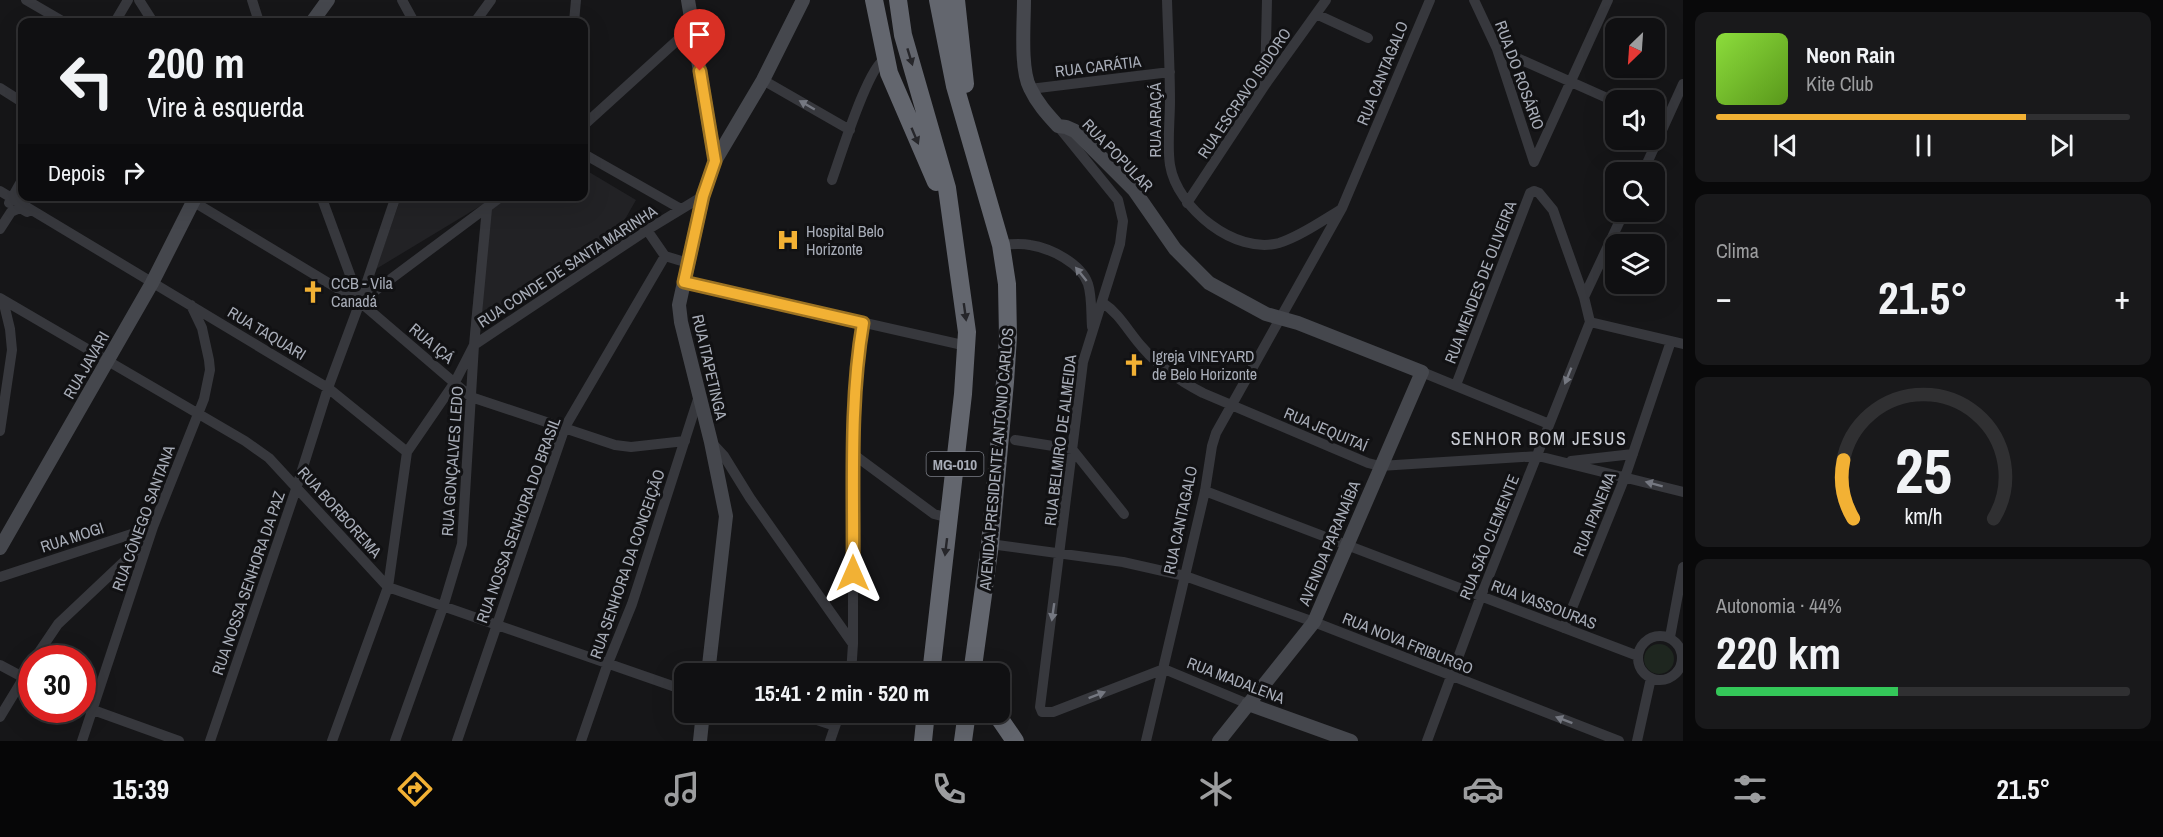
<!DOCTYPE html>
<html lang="pt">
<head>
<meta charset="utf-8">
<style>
	:root { --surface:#101012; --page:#19191b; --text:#f1f3f6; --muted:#9c9d9f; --line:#303032; --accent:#f2b134 }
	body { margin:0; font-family:"Archivo Narrow",sans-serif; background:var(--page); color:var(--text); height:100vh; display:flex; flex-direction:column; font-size:22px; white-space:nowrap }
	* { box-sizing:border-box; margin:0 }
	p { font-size:20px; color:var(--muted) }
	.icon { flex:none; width:33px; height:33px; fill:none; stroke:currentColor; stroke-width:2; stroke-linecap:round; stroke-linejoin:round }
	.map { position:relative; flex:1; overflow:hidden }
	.sheet { display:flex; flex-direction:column; gap:12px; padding:12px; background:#09090a; width:480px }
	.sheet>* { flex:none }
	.top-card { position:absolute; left:18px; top:18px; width:570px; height:183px; border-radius:12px; box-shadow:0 6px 24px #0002,0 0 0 2px var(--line); background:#101012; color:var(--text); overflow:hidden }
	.needle { width:39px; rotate:205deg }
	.buttons { position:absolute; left:1605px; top:18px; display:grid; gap:12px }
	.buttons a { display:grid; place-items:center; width:60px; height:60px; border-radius:12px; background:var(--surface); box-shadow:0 6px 24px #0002,0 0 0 2px var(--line); font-size:30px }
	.speed { position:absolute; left:18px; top:645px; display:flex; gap:12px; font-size:30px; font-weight:700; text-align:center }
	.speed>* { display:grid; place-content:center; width:78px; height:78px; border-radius:50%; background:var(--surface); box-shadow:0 6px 24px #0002,0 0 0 2px var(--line); line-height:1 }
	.speed .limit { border:9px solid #d22; background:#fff; color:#111 }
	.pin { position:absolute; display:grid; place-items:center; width:51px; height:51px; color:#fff; margin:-62px -26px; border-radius:50% 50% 50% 0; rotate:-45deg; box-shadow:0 0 6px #0007 }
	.pin .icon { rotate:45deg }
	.me { position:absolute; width:66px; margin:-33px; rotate:0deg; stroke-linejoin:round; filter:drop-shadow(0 0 4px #0008) }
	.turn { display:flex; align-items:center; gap:21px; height:126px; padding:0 30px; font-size:27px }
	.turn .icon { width:78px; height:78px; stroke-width:2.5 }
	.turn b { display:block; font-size:42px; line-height:51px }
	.then { display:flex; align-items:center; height:57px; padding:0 30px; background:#0003; gap:12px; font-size:22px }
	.big { font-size:45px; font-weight:800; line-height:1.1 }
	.sheet .widget { flex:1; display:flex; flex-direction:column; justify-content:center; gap:9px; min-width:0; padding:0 21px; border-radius:12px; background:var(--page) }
	.sheet .dial { align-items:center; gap:0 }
	.dial svg { height:156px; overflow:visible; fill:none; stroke:var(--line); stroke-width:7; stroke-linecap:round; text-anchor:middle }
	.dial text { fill:var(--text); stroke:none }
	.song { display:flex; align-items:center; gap:18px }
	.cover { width:72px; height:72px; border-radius:9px; background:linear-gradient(135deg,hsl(90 70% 55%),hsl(90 70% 35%)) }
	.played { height:6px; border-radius:3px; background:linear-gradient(90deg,var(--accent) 75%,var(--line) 75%) }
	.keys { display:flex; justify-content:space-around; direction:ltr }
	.heat { display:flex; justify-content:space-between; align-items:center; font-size:33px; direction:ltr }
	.charge { height:9px; border-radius:4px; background:linear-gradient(90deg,#34c759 44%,var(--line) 0) }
	.trip { position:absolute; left:674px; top:663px; width:336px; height:60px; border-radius:12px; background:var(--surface); box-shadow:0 6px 24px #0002,0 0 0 2px var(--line); font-weight:800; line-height:60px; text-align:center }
	.dock { display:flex; height:96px; justify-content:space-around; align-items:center; background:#060607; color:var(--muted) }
	.dock .icon { width:42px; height:42px }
	.dock .selected { color:var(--accent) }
	.dock b { font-size:27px; color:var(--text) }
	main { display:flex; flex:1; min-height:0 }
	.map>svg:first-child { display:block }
	.built { fill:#222225 }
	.green { fill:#1e261f }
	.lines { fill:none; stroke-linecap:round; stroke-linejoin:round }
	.street { stroke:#37383d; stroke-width:10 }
	.secondary { stroke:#45474d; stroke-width:14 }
	.highway { stroke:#63666e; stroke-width:18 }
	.oneway { fill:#26262a }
	.oneway2 { fill:#757881 }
	.route-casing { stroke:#9d7322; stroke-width:15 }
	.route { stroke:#f2b134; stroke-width:10 }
	.labels { text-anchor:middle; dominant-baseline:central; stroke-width:6; stroke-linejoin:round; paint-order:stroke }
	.shield { fill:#111113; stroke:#7b7e86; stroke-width:1.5 }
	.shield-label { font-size:15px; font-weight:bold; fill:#a8adb8 }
	.street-label { font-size:16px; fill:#a8adb8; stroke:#111113 }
	.poi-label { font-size:16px; fill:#a8adb8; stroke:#111113; text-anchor:start }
	.neighbourhood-label { font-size:18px; letter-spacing:1.5px; fill:#c9ccd4; stroke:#111113 }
</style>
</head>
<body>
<main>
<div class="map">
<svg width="1683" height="741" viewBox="0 0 1683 741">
	<rect width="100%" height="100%" fill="#161618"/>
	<path class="built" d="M584,169L636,200L624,221L633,232L470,336L482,205L376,269L401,197L584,196Z"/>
	<path class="green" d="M1644 659a15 15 0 1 1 30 0a15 15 0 1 1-30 0Z"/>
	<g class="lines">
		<path class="street" d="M26,0L64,22
			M139,0L153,22
			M252,0L259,22
			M402,0L414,22
			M1167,0C1168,34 1170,67 1170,101C1170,121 1167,145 1170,165C1177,208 1235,255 1279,243C1299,237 1322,221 1340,210
			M1474,0L1497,49L1534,162
			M1316,14L1368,38
			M115,22L128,0
			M475,22L491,0
			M574,22L576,0
			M1497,49L1616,102
			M763,80L850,130
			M1265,85L1267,0
			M0,88L22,102
			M1030,89L1170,72
			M584,125L693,26
			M1058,126L1118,200L1123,221L1120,244L1083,362L1040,707L1042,712H1053L1164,669L1248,704
			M584,154L681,209
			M1534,162L1608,0
			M1643,172L1683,84
			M832,180C840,158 868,66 885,59
			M0,191L328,388L407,452
			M184,196L360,302L471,397L615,445L631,447L685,441
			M321,196L360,302L502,196
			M9,203L22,180
			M1187,203L1265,85L1326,0
			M0,229L11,212L20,208L27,212
			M647,230L665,256L688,263
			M1001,245C1011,244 1021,243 1030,245C1050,248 1081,263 1088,284C1092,296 1091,313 1092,327
			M684,282L967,346
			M1584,297L1624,212
			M0,298L245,441L269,458L388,587L684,690
			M1103,303C1120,314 1129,333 1143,348C1160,368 1180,381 1203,393L1368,463L1380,466L1538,456L1683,492
			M1590,322L1683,344
			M1422,372L1549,424
			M0,431L12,350L10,329L3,300
			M1015,440L1072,449L1124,514
			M711,442L724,456L750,498L853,644
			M853,454L934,514L949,518
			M1571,461L1633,454
			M1205,491L1638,656
			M990,544L1123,562L1185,576L1314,622L1619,741
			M0,577L153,527
			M1564,628L1625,477L1671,341
			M1638 658a22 22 0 1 1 44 0a22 22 0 1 1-44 0Z
			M1670,637L1683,567
			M35,658L58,624L148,539
			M0,665L32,682
			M851,674L853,644V394L856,363L863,323
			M82,706L179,741
			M793,712L835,726
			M0,717L32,664
			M82,741L153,527L204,399L210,370L209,360L202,328L191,305
			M210,741L297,486L328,388L360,302L396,196
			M332,741L388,587L407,452L455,382L474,345L647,230L703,196
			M395,741L443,607L462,544L474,345L487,209
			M457,741L565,427L665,256
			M581,741L608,663L632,604L699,396
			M830,741L840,712
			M1146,741L1205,491L1212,446L1216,433L1342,208L1430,0
			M1427,741L1481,596L1590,322L1584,297L1553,210L1539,193L1534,191L1530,193L1456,385
			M1637,741L1651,678"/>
		<path class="secondary" d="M688,0L715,161L703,196L679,305L681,322L711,442L726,516L708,674
			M1024,0C1024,23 1020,69 1030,88C1037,103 1047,114 1058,126L1066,127L1075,131L1134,190L1175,249L1209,283L1266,314L1298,323L1422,372L1314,622L1219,741
			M312,22L328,0
			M715,161L763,80L803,0
			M0,548L152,283L196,196
			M1248,704L1351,741
			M700,741L703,712"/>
		<path class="highway" d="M874,0L889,73L936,182
			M898,0L903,35L947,188L967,332L963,394L931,674
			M938,0L955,86L1001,245L1007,284L1008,337L1005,382L990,544L972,674
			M956,0L965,84
			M995,712L1015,741
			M923,741L926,712
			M963,741L967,712"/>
	</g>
	<defs><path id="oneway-solid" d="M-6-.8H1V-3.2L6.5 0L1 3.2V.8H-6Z" transform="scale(1.5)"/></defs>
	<g class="oneway">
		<use href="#oneway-solid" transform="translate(910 57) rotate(73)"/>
		<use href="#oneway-solid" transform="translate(915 136) rotate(67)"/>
		<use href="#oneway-solid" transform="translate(965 312) rotate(82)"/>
		<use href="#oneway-solid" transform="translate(946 547) rotate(97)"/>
	</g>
	<g class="oneway2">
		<use href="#oneway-solid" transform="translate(807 105) rotate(-150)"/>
		<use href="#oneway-solid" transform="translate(1081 274) rotate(-129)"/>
		<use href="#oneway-solid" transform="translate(1568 376) rotate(112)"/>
		<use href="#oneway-solid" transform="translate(1654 484) rotate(-165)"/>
		<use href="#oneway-solid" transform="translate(1053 612) rotate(98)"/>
		<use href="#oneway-solid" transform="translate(1097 695) rotate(-21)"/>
		<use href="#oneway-solid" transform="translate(1564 720) rotate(-159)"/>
	</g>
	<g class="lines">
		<g class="route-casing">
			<path id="route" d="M700,71L715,161L703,196L684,282L863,323C849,405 854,489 853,573"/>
		</g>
		<use href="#route" class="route"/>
	</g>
	<defs>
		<g id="hospital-bare" transform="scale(1.8)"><path d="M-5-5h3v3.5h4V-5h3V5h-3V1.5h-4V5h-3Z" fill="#f2b134" stroke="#111113" stroke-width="2.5" paint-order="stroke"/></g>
		<g id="church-bare" transform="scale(1.8)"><path d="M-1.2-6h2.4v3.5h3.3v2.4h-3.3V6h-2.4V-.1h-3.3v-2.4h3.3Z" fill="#f2b134" stroke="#111113" stroke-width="2.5" paint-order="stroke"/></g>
	</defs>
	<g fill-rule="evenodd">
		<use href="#hospital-bare" x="788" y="240"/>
		<use href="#church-bare" x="313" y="292"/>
		<use href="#church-bare" x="1134" y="365"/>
	</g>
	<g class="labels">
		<rect class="shield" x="926.5" y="452" width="57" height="24" rx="4.5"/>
		<g class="shield-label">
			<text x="955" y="464">MG-010</text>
		</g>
		<g class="street-label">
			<text transform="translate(1098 66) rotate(-7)">RUA CARÁTIA</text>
			<text transform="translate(1382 73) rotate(-68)">RUA CANTAGALO</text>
			<text transform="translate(1520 75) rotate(70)">RUA DO ROSÁRIO</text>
			<text transform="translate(1244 93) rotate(-56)">RUA ESCRAVO ISIDORO</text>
			<text transform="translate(1155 120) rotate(-90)">RUA ARAÇÁ</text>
			<text transform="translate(1118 155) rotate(46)">RUA POPULAR</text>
			<text transform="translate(567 266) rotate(-33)">RUA CONDE DE SANTA MARINHA</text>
			<text transform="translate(1480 282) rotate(-69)">RUA MENDES DE OLIVEIRA</text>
			<text transform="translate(267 333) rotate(31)">RUA TAQUARI</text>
			<text transform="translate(432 343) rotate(40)">RUA IÇÁ</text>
			<text transform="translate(86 365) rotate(-60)">RUA JAVARI</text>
			<text transform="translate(710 367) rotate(77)">RUA ITAPETINGA</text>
			<text transform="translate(1326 429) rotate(23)">RUA JEQUITAÍ</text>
			<text transform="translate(1060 440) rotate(-83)">RUA BELMIRO DE ALMEIDA</text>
			<text transform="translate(996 459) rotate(-85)">AVENIDA PRESIDENTE ANTÔNIO CARLOS</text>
			<text transform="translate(452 461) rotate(-86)">RUA GONÇALVES LEDO</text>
			<text transform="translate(340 512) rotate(48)">RUA BORBOREMA</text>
			<text transform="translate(1594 514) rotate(-68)">RUA IPANEMA</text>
			<text transform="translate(143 518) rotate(-70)">RUA CÔNEGO SANTANA</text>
			<text transform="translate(518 520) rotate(-70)">RUA NOSSA SENHORA DO BRASIL</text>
			<text transform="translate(1180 520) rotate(-78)">RUA CANTAGALO</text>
			<text transform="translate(72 537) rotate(-18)">RUA MOGI</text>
			<text transform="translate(1489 537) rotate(-68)">RUA SÃO CLEMENTE</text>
			<text transform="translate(1329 543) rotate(-67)">AVENIDA PARANAÍBA</text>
			<text transform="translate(627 564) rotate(-71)">RUA SENHORA DA CONCEIÇÃO</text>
			<text transform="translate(248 583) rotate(-71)">RUA NOSSA SENHORA DA PAZ</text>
			<text transform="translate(1544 604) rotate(21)">RUA VASSOURAS</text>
			<text transform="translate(1408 643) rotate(22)">RUA NOVA FRIBURGO</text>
			<text transform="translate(1236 680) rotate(21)">RUA MADALENA</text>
		</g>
		<g class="poi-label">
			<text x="806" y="231">Hospital Belo<tspan x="806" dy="18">Horizonte</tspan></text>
			<text x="331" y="283">CCB - Vila<tspan x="331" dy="18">Canadá</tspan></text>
			<text x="1152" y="356">Igreja VINEYARD<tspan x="1152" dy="18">de Belo Horizonte</tspan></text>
		</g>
		<g class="neighbourhood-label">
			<text x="1539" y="438">SENHOR BOM JESUS</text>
		</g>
	</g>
</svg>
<div class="buttons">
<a><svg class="needle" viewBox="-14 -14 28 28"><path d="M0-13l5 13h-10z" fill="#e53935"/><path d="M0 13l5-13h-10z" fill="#9c9d9f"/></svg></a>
<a><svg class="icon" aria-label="sound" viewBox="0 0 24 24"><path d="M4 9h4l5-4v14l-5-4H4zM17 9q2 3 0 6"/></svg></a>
<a><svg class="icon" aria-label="search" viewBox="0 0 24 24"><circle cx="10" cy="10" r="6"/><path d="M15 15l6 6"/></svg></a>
<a><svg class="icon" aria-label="layers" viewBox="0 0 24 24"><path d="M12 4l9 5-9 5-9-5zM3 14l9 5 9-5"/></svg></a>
</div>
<div class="speed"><div class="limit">30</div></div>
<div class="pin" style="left:700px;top:71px;background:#d93025"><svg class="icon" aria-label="arrive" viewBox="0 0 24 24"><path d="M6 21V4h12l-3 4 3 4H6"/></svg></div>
<svg class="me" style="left:853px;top:573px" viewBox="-20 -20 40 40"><path d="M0-17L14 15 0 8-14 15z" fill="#f2b134" stroke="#fff" stroke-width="4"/></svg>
<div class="trip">15:41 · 2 min · 520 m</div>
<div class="top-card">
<div class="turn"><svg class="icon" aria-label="left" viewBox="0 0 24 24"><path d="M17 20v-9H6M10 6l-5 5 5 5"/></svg><div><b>200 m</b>Vire à esquerda</div></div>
<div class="then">Depois<svg class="icon" aria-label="right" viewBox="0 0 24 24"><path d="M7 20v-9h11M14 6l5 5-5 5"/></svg></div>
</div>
</div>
<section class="sheet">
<div class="widget">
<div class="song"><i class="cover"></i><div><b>Neon Rain</b><p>Kite Club</p></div></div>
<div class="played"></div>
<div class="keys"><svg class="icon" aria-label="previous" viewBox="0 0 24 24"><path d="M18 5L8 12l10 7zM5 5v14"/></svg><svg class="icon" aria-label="pause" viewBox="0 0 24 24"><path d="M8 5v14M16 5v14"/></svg><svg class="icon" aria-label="next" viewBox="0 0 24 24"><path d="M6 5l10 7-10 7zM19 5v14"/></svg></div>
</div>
<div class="widget"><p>Clima</p>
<div class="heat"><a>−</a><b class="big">21.5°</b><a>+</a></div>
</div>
<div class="widget dial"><svg viewBox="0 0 100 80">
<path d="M14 69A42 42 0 1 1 86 69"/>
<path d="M14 69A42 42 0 0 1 9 39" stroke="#f2b134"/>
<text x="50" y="56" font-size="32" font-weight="700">25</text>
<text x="50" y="72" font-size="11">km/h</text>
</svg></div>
<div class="widget"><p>Autonomia · 44%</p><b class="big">220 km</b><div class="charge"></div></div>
</section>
</main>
<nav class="dock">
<b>15:39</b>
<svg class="icon selected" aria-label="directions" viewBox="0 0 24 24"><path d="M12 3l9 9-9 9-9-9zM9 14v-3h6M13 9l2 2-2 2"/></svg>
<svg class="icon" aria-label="music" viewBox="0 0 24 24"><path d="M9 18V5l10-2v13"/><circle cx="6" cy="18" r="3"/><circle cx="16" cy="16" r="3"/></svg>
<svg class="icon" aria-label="phone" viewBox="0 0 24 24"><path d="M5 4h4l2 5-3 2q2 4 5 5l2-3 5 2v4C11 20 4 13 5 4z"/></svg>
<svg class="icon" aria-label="climate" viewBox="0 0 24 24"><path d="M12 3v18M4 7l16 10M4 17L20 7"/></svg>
<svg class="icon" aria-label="car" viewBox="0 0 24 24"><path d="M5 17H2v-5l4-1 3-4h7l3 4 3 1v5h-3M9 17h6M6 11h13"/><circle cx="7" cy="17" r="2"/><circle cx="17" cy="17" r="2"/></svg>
<svg class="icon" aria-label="filters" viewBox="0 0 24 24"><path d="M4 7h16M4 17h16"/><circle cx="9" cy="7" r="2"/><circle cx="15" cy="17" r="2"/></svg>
<b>21.5°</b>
</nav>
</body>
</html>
